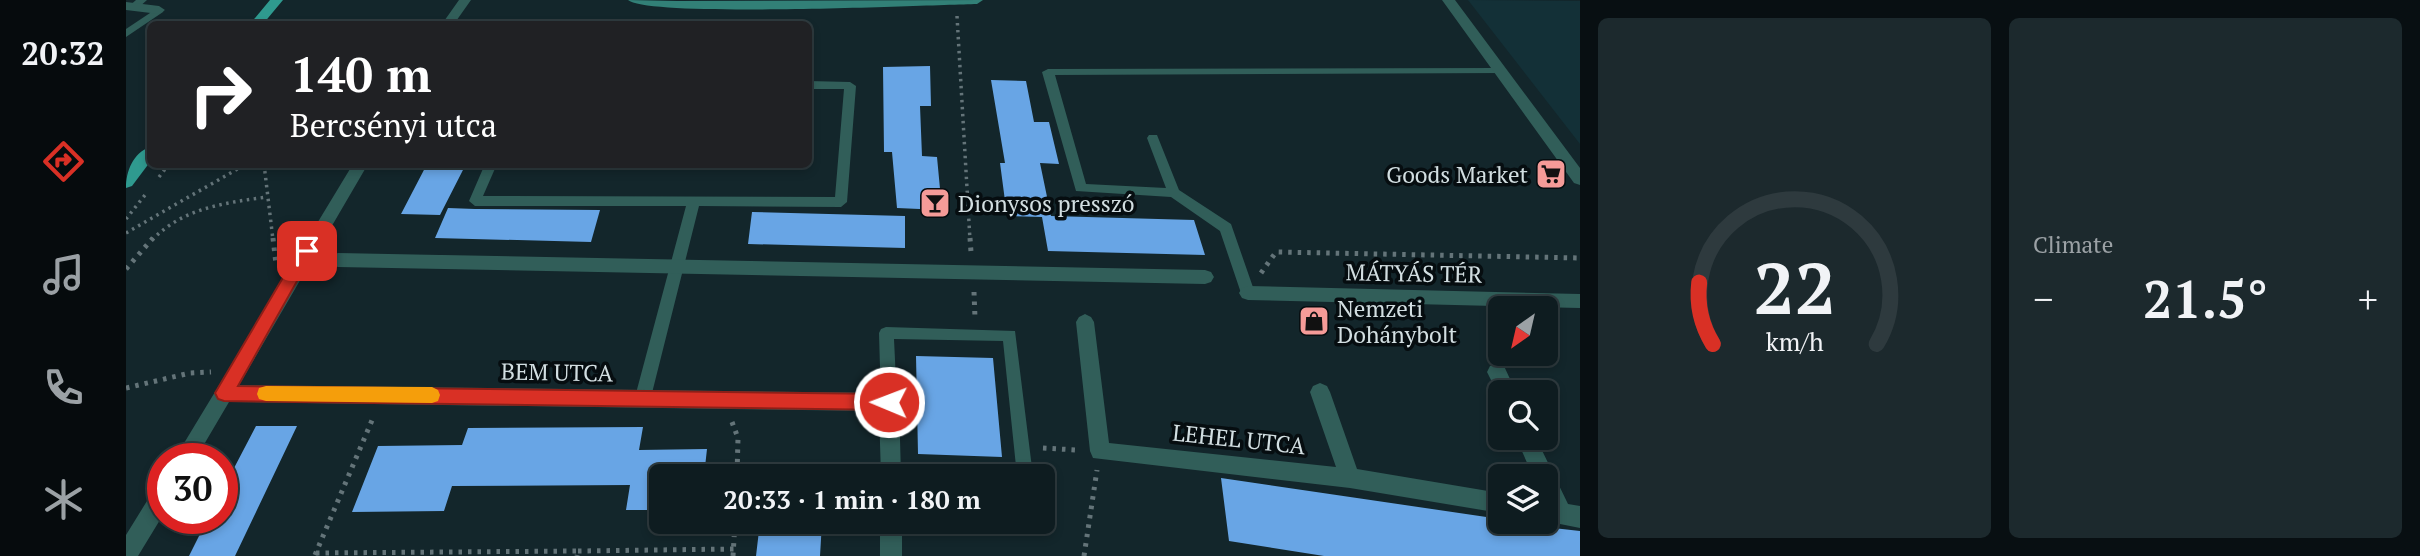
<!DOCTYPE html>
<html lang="en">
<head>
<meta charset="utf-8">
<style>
	:root { --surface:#0e1c20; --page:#1c292d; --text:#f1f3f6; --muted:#9ba1a5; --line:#2e3a3e; --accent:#d93025 }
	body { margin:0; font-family:"PT Serif",serif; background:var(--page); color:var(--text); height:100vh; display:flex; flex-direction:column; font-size:26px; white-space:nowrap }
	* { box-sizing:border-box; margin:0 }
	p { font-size:23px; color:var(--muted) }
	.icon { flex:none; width:38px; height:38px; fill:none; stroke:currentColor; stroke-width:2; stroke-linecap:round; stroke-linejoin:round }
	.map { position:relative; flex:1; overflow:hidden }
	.side { display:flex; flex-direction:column; gap:18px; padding:18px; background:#080f12; width:840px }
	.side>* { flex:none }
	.banner { position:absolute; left:21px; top:21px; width:665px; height:147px; border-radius:10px; box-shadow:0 4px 10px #0003,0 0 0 2px var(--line); background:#202124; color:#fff; overflow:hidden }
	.needle { width:46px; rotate:214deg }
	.tools { position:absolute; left:1362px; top:296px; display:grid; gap:14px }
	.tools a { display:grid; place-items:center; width:70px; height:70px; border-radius:10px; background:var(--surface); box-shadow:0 4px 10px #0003,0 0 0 2px var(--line); font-size:35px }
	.speed { position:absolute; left:21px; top:443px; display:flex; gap:14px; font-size:35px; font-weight:700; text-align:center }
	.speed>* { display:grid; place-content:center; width:91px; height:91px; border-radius:50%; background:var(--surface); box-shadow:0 4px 10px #0003,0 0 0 2px var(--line); line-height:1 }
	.speed .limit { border:10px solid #d22; background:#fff; color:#111 }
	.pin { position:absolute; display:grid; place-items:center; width:60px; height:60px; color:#fff; margin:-30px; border-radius:14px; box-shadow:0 4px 10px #0006 }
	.me { position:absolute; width:77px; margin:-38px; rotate:271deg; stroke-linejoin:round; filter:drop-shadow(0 0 5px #0008) }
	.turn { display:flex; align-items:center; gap:24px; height:147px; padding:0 28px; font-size:32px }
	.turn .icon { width:91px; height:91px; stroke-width:2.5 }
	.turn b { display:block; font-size:49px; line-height:60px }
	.big { font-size:52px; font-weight:600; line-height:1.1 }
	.side .widget { flex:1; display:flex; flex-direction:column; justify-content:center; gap:10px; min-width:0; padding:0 24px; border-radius:10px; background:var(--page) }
	.side .dial { align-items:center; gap:0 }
	.dial svg { height:182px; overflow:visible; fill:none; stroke:var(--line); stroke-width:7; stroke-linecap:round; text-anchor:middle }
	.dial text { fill:var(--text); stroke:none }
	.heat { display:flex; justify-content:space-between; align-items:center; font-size:38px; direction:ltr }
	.side .tiles { flex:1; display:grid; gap:18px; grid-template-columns:repeat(2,1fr) }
	.trip { position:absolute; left:523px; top:464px; width:406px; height:70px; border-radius:10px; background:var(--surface); box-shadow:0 4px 10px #0003,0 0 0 2px var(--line); font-weight:600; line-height:70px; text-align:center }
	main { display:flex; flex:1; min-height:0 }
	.tab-bar { display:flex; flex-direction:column; width:126px; justify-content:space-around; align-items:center; background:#060b0d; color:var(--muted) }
	.tab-bar .icon { width:49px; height:49px }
	.tab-bar .on { color:var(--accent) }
	.tab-bar b { font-size:32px; color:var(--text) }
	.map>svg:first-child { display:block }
	.built { fill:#133037 }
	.building { fill:#68a5e5 }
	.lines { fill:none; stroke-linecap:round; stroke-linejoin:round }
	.path-far1 { stroke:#647479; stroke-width:3.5; stroke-dasharray:2.5 4.5; stroke-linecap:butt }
	.path { stroke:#647479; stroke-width:5; stroke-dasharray:3.5 6; stroke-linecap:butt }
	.service { fill:#315e59; fill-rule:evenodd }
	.pedestrian { fill:#315e59; fill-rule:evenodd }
	.minor { fill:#315e59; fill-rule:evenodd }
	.secondary { fill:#328077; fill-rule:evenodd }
	.primary { fill:#2f9a8f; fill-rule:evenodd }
	.route { fill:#d93025; stroke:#8d1f18; stroke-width:2 }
	.slow { fill:#f59e0b }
	.labels { text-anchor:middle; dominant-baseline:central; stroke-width:7; stroke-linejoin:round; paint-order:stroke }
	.poi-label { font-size:23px; fill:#d2dee1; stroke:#060d10; text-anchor:start }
	.street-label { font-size:23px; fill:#d2dee1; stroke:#060d10 }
</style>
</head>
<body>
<main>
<nav class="tab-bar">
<b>20:32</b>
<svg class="icon on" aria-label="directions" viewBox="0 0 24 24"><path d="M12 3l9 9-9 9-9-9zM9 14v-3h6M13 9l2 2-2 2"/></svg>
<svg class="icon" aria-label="music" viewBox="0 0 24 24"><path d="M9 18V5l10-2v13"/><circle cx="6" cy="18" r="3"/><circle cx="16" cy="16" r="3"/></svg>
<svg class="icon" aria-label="phone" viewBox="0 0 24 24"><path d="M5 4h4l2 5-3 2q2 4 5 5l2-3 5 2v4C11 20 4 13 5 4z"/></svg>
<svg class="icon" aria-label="climate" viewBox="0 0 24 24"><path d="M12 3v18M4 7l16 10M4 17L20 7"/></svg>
</nav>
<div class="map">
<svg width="1454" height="556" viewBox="0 0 1454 556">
	<rect width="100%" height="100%" fill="#13262b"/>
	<path class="built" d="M1342,0L1454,1V144Z"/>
	<path class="building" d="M804,66L805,106H794L796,156L811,157L816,210L771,208L766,152H758L757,67Z
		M865,80L900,81L908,122H923L933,164L914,163L925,216L1068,220L1079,255L922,251L916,217L881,216L874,163H879Z
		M300,166L338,168L314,215L275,214Z
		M322,208L349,209L474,210L465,242L309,238Z
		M626,212L779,216V248L622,244Z
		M790,356L867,358L876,457L792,454Z
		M130,426H171L109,556H63L82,518H96V491Z
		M517,427L513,450L581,449L578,476H536V510H500L504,485L326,486L318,511L226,512L252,446L336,445L342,428Z
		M1095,478L1374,519V522L1454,531V556H1198L1103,541Z
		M634,522H696L694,556H630Z"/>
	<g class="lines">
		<path class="path-far1" d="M831,16L844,240
			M138,164L147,240
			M33,177L43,164
			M0,219L19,195
			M0,233L120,164
			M26,240C57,208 98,203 141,197"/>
		<path class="path" d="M147,238L150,264
			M844,238L845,252
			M0,269L27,238
			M1135,273L1150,252L1454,258
			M848,292L849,318
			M0,388L64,373L85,372
			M606,422L612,438L611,476
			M917,448L950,450
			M452,551L608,549
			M190,553L452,551L451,556
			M189,555L247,418
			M607,556L609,522
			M958,556L971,470"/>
		<path class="service" d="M10,0H21L11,9H3L2,7Z
			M33,7L38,10L37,12L0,37V29Z
			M1374,68L1378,69V73L929,75L960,184L1040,188L1021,138L1023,135H1031L1053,190L1105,224L1129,293L1127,297H1117L1115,293L1094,231L1045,197L950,191L916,72L922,69Z
			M682,81L724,82L730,86L721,202L715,207L573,206L525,397L523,402L517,404L511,402L509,397L560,206H349L343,201L359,164H371L357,196L709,197L718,89H682Z
			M760,327L889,331L907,476H891L877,341L768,339L771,402L769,407L763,409L757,407L755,402L753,333L755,329Z"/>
		<path class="pedestrian" d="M212,253L1079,270L1085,272L1088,277L1085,282L1079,284L212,267L206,265L203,260L206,255Z"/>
		<path class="minor" d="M333,0H345L328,24H316Z
			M1316,0H1329L1454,168V185L1448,183Z
			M0,2L33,6L39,10L33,14L0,10Z
			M227,164H242L113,385L763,393L770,396L773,402L775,476H755L753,411L103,402L70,458H49Z
			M1122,286L1454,294V308L1122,300L1116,298L1113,293L1116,288Z
			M959,314L965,317L968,322L983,443L1210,467L1184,392L1187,386L1194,383L1201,386L1204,392L1231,469L1374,493V513L1224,488L967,458L964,451L950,322L953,317Z
			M1371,364L1378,366L1390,392H1374V398L1361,372L1364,366Z
			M1390,438H1410L1442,504L1454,506V528L1419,521V476H1407Z
			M37,485V515L12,556H0V535L29,488Z
			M754,522H776V556H754Z"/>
		<path class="secondary" d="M502,0L551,1L857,0L851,4C803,5 523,18 502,0Z"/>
		<path class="primary" d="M144,0H157L137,24H124Z
			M24,147V162L6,186L0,188C0,171 7,153 24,147Z"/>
	</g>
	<path class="route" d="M181,246L188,251L112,386L763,394L769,397L772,402L769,408L763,410L98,401L92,399L89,393L92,388L175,247Z"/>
	<path class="slow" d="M140,386L306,387L312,390L314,395L312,401L306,403L140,401L133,399L131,394L133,388Z"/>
	<defs>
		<g id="supermarket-square" transform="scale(1.575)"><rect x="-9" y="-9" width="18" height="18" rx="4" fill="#f59b98" stroke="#060d10"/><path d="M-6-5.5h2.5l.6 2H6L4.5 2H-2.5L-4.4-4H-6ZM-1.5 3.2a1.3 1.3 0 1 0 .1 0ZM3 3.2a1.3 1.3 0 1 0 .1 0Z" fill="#111"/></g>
		<g id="bar-square" transform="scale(1.575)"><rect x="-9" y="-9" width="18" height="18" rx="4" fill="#f59b98" stroke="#060d10"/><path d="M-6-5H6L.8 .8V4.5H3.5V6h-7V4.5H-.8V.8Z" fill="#111"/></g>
		<g id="shop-square" transform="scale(1.575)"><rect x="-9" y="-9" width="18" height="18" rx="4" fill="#f59b98" stroke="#060d10"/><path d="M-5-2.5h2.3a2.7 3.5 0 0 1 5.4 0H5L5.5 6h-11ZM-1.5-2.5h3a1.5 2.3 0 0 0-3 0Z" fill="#111"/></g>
	</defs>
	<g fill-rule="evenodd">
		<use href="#supermarket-square" x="1425" y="174"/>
		<use href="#bar-square" x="809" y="203"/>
		<use href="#shop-square" x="1188" y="321"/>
	</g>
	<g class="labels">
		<g class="poi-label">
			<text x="1402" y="174" text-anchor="end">Goods Market</text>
			<text x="832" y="203">Dionysos presszó</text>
			<text x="1211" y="308">Nemzeti<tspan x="1211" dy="26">Dohánybolt</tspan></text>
		</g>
		<g class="street-label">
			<text transform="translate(1288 273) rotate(1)">MÁTYÁS TÉR</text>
			<text transform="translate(431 372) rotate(1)">BEM UTCA</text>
			<text transform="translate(1113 439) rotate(6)">LEHEL UTCA</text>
		</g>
	</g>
</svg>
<div class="tools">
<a><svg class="needle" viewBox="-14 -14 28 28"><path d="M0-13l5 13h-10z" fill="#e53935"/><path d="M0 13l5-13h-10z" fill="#9ba1a5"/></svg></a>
<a><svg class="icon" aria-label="search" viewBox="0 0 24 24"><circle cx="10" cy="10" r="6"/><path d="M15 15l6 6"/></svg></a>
<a><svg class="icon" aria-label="layers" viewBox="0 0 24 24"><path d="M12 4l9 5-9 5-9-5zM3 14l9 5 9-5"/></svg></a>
</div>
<div class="speed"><div class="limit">30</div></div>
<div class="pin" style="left:181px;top:251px;background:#d93025"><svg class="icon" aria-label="arrive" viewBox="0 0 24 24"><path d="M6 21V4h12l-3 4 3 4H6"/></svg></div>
<svg class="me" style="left:763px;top:402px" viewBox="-20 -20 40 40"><circle r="17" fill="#d93025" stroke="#fff" stroke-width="3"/><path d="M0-11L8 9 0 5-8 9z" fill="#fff"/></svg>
<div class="trip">20:33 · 1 min · 180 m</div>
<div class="banner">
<div class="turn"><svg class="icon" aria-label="right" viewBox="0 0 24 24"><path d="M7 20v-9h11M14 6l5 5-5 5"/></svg><div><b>140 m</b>Bercsényi utca</div></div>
</div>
</div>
<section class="side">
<div class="tiles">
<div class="widget dial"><svg viewBox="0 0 100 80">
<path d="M14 69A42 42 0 1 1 86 69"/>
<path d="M14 69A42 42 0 0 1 8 42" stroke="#d93025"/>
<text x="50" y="56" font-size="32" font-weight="700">22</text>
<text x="50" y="72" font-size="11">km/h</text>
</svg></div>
<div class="widget"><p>Climate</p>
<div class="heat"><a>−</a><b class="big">21.5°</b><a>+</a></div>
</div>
</div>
</section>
</main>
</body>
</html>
